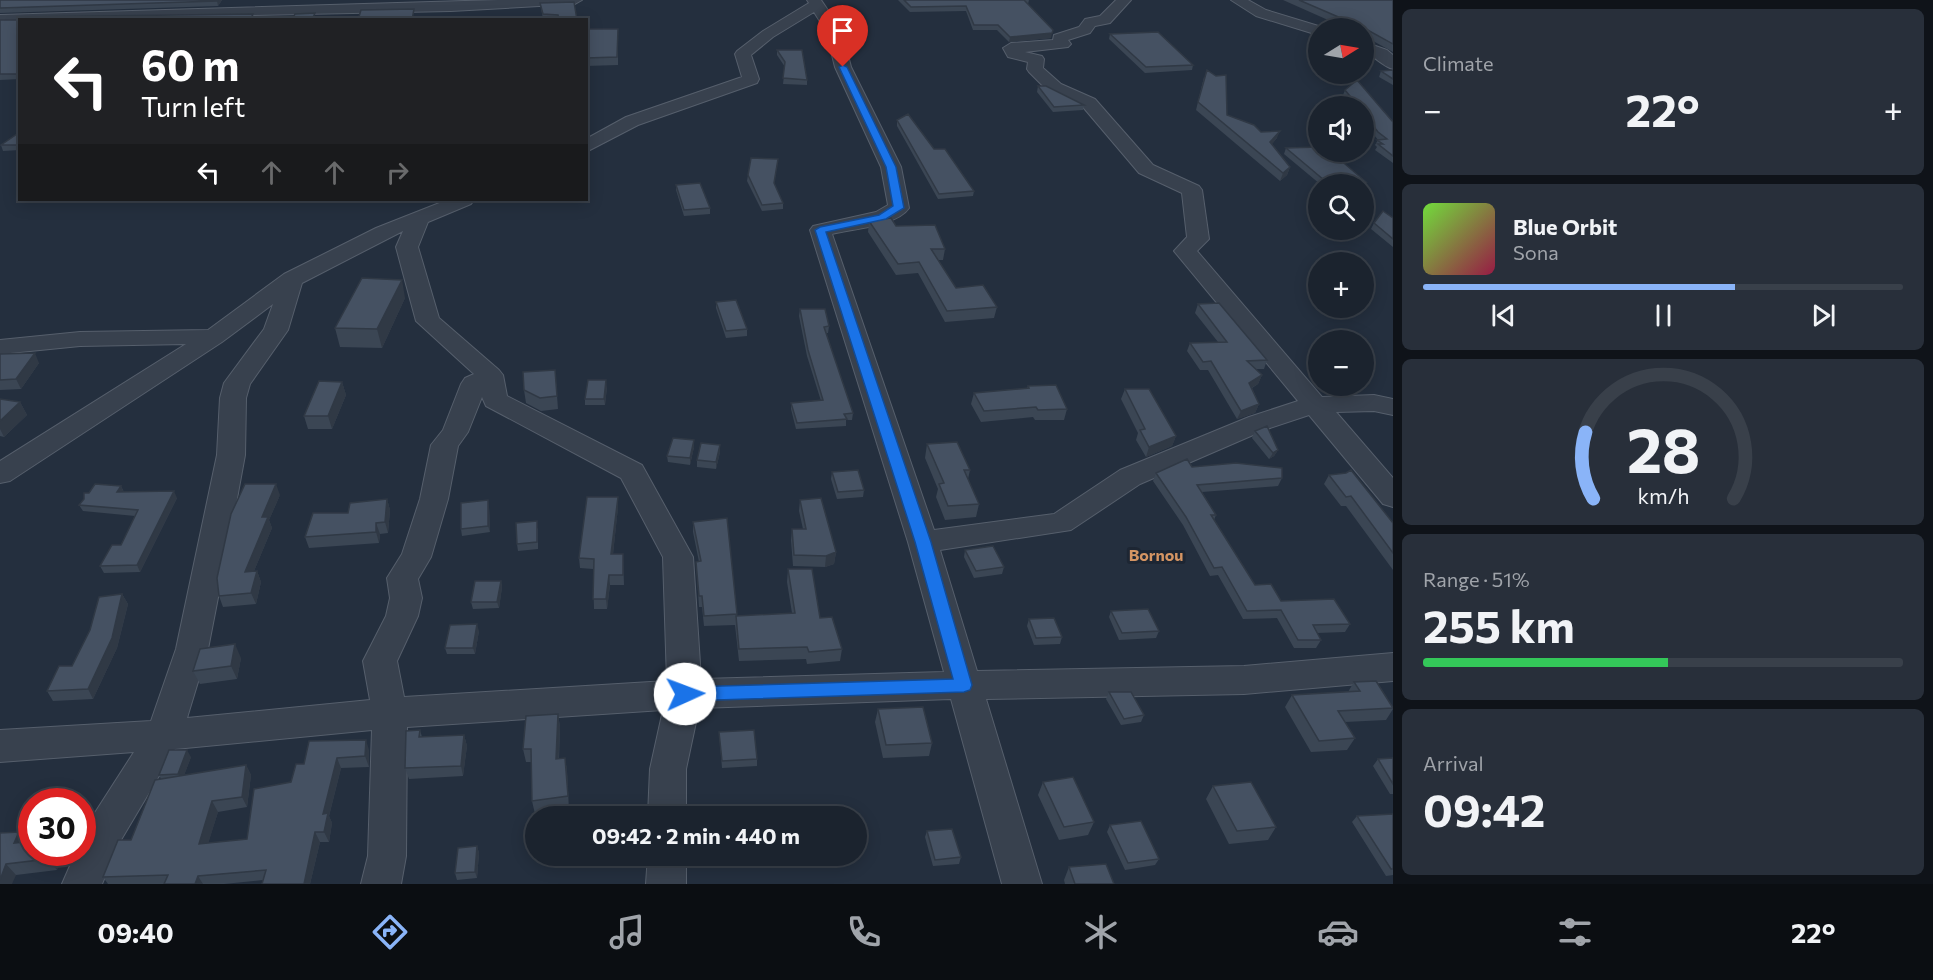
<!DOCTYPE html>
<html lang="en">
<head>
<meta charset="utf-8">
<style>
	:root { --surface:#1b232e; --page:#282f3a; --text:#f1f3f6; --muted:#a0a4aa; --line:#39404a; --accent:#8ab4f8 }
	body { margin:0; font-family:Commissioner,sans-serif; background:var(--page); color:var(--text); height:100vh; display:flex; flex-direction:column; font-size:22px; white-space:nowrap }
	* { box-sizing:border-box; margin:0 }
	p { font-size:20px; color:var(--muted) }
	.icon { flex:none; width:33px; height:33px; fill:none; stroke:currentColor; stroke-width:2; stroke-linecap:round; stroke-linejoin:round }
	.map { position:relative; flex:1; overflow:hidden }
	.details { display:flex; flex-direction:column; gap:9px; padding:9px; background:#0f1319; width:540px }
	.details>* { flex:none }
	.banner { position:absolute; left:18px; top:18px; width:570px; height:183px; border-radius:0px; box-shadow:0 3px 15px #0003,0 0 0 2px var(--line); background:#202124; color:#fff; overflow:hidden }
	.needle { width:39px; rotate:79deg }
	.buttons { position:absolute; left:1308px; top:18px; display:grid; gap:12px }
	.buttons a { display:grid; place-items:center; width:66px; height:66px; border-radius:50%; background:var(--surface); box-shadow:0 3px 15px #0003,0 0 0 2px var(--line); font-size:30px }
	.speed { position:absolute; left:18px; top:788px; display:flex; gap:12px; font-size:30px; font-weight:700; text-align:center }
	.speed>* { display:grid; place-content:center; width:78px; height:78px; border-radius:50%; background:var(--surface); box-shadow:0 3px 15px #0003,0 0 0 2px var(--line); line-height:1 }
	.speed .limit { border:9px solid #d22; background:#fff; color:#111 }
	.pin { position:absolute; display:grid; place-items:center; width:51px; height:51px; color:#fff; margin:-62px -26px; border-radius:50% 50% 50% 0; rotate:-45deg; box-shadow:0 0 6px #0007 }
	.pin .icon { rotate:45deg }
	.me { position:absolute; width:66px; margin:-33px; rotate:88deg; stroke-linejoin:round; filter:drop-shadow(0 0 4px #0008) }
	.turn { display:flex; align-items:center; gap:21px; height:126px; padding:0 24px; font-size:27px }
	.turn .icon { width:78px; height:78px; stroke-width:2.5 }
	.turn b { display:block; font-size:42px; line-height:51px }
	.lanes { display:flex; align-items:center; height:57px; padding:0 24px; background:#0003; justify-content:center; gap:30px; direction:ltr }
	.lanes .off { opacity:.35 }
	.big { font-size:45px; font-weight:700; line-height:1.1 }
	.details .tile { flex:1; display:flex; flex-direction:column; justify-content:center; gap:9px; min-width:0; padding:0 21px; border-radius:9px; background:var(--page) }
	.details .dial { align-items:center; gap:0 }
	.dial svg { height:156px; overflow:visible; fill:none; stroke:var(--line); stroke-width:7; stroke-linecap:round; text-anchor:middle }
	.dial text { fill:var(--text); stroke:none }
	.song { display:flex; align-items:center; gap:18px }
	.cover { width:72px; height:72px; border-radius:9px; background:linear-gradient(135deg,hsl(100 70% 55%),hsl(340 70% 35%)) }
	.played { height:6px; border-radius:3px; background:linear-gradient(90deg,var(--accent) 65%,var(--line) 65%) }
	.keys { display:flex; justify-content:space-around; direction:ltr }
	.heat { display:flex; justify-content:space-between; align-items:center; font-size:33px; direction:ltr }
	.charge { height:9px; border-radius:4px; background:linear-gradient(90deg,#34c759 51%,var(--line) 0) }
	.trip { position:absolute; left:525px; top:806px; width:342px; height:60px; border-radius:30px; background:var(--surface); box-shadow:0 3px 15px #0003,0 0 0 2px var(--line); font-weight:700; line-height:60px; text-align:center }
	.menu { display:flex; height:96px; justify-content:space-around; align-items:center; background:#0b0e12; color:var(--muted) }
	.menu .icon { width:42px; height:42px }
	.menu .active { color:var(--accent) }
	.menu b { font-size:27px; color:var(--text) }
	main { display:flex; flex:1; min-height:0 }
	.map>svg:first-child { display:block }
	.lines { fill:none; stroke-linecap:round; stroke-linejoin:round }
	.minor-casing { stroke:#565f6c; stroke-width:2 }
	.minor { fill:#38414e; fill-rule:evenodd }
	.wall { fill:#3b4654 }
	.shaded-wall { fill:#303945 }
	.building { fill:#455162; stroke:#303945; stroke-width:1.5 }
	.route { fill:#1a73e8; stroke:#114b97; stroke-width:1.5 }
	.labels { text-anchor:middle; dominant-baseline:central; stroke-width:6; stroke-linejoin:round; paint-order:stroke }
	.neighbourhood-label { font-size:16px; font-weight:bold; fill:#d59563; stroke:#1d2633 }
</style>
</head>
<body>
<main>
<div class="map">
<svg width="1393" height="884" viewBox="0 0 1393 884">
	<rect width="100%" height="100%" fill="#242f3e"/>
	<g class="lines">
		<g class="minor-casing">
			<path id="minor" d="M498,0H582L575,4L451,11L20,20V23H0V15Z
				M807,0H821L842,31L851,67L901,167L909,208C897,226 852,229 832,234L934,530L1054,514L1120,470L1249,417L1298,401L1174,251L1187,237L1182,193L1139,173L1083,107L1049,92L1029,72L1027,69L1028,62L1008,57L1003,48L1011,43L1053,40L1054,35L1079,27L1085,19L1100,16L1116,0H1131L1110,23L1095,26L1090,33L1068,40L1071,44L1068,47L1025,52L1042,56L1044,59L1043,68L1061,84L1095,99L1153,165L1199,186L1202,190L1209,239L1197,251L1322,397L1374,395L1393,399V415L1374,411L1336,412L1393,478V507L1383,504L1309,415L1267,429L1140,484L1071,530L940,550L977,671L1244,666L1393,653V681L1244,694L986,699L1042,884H1002L951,699L699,708L686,769V816H648L650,769L663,710L407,727L406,856L401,884H361L368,856L372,730L175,749L118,845L102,884H62L76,852H82V838L89,822L134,752L0,762V730L151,721L176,649L217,455L220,398L224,383L264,329L273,304L222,342L10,481L0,483V461L186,344L80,346L0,354V340L80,332L208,330L284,274L376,228L447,200H474L471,204L428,222L418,247L439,318L499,370L503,375L507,396L642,465L693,557L701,679L944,672L908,542L810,230L813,226L876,212L888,205L881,167L835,67L826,31L814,12L773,37L751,55L759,79L757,83L638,125L586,152V139L626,117L742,77L735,54L737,51L763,31L809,3ZM403,231L396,247L416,321L474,374L465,378L461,384L443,430L431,445L420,499L402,554L387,578L390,598L386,616L363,661L370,700L187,718L208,649L234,515L245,455L246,398L250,384L288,330L302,283ZM482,397L486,406L621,478L663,557L667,681L404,697L397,661L418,616L422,598L418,579L431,557L448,499L458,446L468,432Z
				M1231,0H1248L1266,10L1325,28H1318V35L1256,16Z
				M1364,42L1387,50L1393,55V69C1382,66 1375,56 1364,52Z
				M648,855H686V884H646Z"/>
		</g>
		<use href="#minor" class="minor"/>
	</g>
	<path class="wall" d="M0,0H222L218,6L0,13Z
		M898,0H1029L1028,4L1051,38L1009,42L997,30H973L966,11L910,12Z
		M1283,0H1393V52L1364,36V28H1346Z
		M540,3L577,20L543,19Z
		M253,14L254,20H20V79L0,80V20H18L20,17Z
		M586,29L618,37V65L586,66Z
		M1110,34L1193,65L1192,70L1145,73L1109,39Z
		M777,50L807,80V85L783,84L785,67L777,55Z
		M1393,70V85L1379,77L1381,71Z
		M1204,77L1227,115L1261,132L1277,138L1271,145L1290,167L1287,175L1280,181L1196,110Z
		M1038,86L1084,105L1083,110L1053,112L1037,92Z
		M1345,90L1393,122V163L1375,150L1377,147L1375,145L1378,140L1364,122V106H1351L1343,95Z
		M897,120L934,149L974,191L973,196L938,199L897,126Z
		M20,132V150L3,151L1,145Z
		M1286,148L1366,182L1364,188V184H1320L1284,154Z
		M777,165L774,184L783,203V209L762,211L747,181L748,175Z
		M676,185L710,208V214L684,216L676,190Z
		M1393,218V247L1371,229L1374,223Z
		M869,221L896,226L945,249L943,260H938L956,288L997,307L994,318L945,322L918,273L896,275L868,232Z
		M405,298L382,348L340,347L335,328Z
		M716,302L747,329V336L726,338L716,308Z
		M1198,304L1267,360L1264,369H1255L1262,375L1258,384L1252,388L1259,404L1255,413L1237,419L1208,370H1200L1187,351L1190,343L1218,342L1195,313Z
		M800,309L829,326L828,333H826L853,413L852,420H846V426L796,429L791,409V403L821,401L807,356L799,316Z
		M0,354L39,363L21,389L0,390Z
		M342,382L346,395L332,429H308L304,416Z
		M556,382L558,409L541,411L526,403L524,390Z
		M1028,386L1067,409L1064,420H1035L1033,417L981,422L971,404L974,393L1027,388Z
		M607,387L605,405H585V399Z
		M1125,389L1176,436L1172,446L1146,457L1136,440L1138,433L1121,399Z
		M0,399L20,402L27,415L4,437L0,436Z
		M1255,431L1278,450L1274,456L1269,459L1252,438Z
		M927,444L970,470L968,479L979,504L976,517L945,520L936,497L938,489L925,458Z
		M694,447L690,465L668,462L667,456Z
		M720,452L716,469L697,467V460Z
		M1192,467L1282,478L1278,486L1202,492L1216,515L1214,520L1255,585L1281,601L1350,624L1345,632L1317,633L1321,640L1316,648H1294L1277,618L1243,619L1218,575L1210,576L1183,525L1153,481L1156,473Z
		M832,472L864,490L863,497L837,499L831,479Z
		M1329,475L1393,523V570L1346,506H1341L1324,484Z
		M121,486L124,492L177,498L140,572L104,573L100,566L121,545L135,516L83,511L79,505L89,493Z
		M280,495L269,520L272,528L254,571H257L261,582L256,604L223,607L219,596Z
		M618,497V507L613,554H623L624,585H610L607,609H594L593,569L580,568L579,558Z
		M387,499L390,510L388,533L380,534L379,543L309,548L305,537L348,513Z
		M800,500L836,552L834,564L825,567L793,566L791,540L792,529H803L799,511Z
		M489,506L490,532L462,536L461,529Z
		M727,518L737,616L792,613L787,582L788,569L842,649L840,661L807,664L806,659L739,661L735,625L704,626L702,607H699L696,562H699L693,532V522Z
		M538,528V549L518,551L517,544Z
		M965,550L1004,567L1002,574L974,578L964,557Z
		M501,581L502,587L499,608L473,609L471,602Z
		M122,594L128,604L117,648L93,699L53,701L47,691L72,666Z
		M1111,611L1159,631L1156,638L1119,640L1109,617Z
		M1029,619L1062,637L1060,644L1034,645L1027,626Z
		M479,631L475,654H447L445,648Z
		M241,658L237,679L200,684L193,671Z
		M1354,682L1393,707V709L1386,720L1345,722L1355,738L1347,750L1311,752L1285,707L1292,695L1348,692Z
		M1109,692L1144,715L1141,722L1121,725L1106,699Z
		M878,709L932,743L929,756L883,758L875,722Z
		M558,714L560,727L559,759L565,758L567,771L569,809L535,814L532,801L531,762H526L523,749Z
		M420,730L422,737L464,735L467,746L463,776L409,779L405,768Z
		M719,732L757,759V766L722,768Z
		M369,750V767L341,768L329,816L332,823L329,842H320L310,884H262L263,880L224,884H108L103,877L131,840L161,779L159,775L191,757L184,775L246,765L251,775L247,807L218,812L208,843L247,839L304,764Z
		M1393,758V794H1390L1373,766L1378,759Z
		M1043,782L1094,822L1088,835L1059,840L1038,795Z
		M1213,786L1276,827L1268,840L1229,844L1206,799Z
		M1393,814V875L1386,876L1352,822L1357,816Z
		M1110,825L1159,859L1155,865L1125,870L1107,832Z
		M927,831L961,857L959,864L933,866L925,837Z
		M0,833L32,852H62L57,870L16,875L0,884Z
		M477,846L479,853L477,878L457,880L455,873Z
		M1069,867L1114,884H1065L1064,880Z"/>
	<path class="shaded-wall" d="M218,0H222L218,6L217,1Z
		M1052,33L1051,38L1009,42L1010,37Z
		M1280,131L1277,138L1267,150L1270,142Z
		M1290,167L1287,175L1280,181L1283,173Z
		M402,280L405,298L382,348L377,329Z
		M35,353L39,363L21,389L16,379Z
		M1262,375L1258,384L1246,391L1249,383Z
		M606,380L607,387L605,405L604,399Z
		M342,382L346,395L332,429L328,416Z
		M20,402L27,415L4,437L0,429V421Z
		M1259,404L1255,413L1237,419L1241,411Z
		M1176,436L1172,446L1146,457L1149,447Z
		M694,440V447L690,465V458Z
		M720,445V452L716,469V462Z
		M1278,450L1274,456L1269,459L1273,453Z
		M276,484L280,495L269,520L272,528L249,583L245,572L262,517Z
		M121,486L124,493L117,492Z
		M174,491L177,498L140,572L137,565Z
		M618,497V507L612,564L611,554Z
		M387,499L390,510L388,533L385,522Z
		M488,500L489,506L490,532L488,526Z
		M376,523L380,534L379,543L376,532Z
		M836,552L834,564L825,567L826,556Z
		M257,571L261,582L256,604L251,593Z
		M609,575L610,585L607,609L606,599Z
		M501,581L502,587L499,608L497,602Z
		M122,594L128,604L117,648L93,699L88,689Z
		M477,624L479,631L475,654L473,648Z
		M235,644L241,658L237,679L231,666Z
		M558,714L560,727L558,772L556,759Z
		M464,735L467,746L463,776L461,766Z
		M366,740L369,750V767L365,756Z
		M187,750L191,757L182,781L178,774Z
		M337,758L341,768L329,816L332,823L329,842L324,832L323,814Z
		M565,758L567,771L569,809L568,796Z
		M246,765L251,775L247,807L242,797Z
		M212,801L218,812L205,854L199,844Z
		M19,832L27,843H14Z
		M315,832L320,842L310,884H304Z
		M477,846L479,853L477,878L475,872Z
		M50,852H62L57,870L48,859Z
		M6,864L16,875L12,884H0V880Z
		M198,876L203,884H195Z"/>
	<path class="building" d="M0,0H218L217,1L0,8Z
		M904,0H1024L1053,30L1052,33L1010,37L998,25H974L966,6L911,7Z
		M1299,0H1393V44L1364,28Z
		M574,2L577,20H559L558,15L543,14L540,3Z
		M414,9L412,20H358L361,10Z
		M315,13L312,20H292L295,14Z
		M253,14L250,20H20V74H0V20H18L20,17Z
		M586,29H618L617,57L586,58Z
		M1158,32L1193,65L1146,67L1110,34Z
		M777,50H802L807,80L783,78L785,62Z
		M1207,70L1216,76L1226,75L1227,115L1254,125L1261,132L1280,131L1270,142L1290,167L1283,173L1198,102Z
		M1393,70V79L1381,71Z
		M1357,80L1393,122V156L1378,144H1383L1377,140L1387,139L1378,132L1364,114V106H1358L1345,90Z
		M1038,86H1046L1084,105L1054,107Z
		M908,114L934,149H945L974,191L939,194L897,120Z
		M20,132V145H1Z
		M1318,147V152H1331L1366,182L1336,183L1332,180H1324L1286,148Z
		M751,158L778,159L774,183L783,203L762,205L748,175Z
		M700,183L710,208L684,210L676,185Z
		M1383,211L1393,218V239L1374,223Z
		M891,218L896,226L935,225L945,249H931L956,288L983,285L997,307L947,311L919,262L898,264L869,221Z
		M362,278L402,280L377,329L335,328Z
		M736,300L747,329L726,331L716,302Z
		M1219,303L1267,360L1247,361L1262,375L1249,383L1259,404L1241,411L1211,361L1203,362L1190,343L1227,342L1198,304Z
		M800,309H825L829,326L824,327L853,413L844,414L847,419L797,423L791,403L823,400L808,350Z
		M35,353L16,379L0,380V354Z
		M555,370L557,396L540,398L524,390L523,372Z
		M588,380H606L604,399H585Z
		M319,381L342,382L328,416H304Z
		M1056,385L1067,409L1038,410L1036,407L984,411L974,393L1029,388L1028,386Z
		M1125,389H1149L1176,436L1149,447L1140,430L1145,429Z
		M0,399L20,402L0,421Z
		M1267,426L1278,450L1273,453L1255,431Z
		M673,438L694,440L690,458L667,456Z
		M957,442L970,470H964L979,504L948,506L939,484L944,483L927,444Z
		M701,443L720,445L716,462L697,460Z
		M1187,459L1192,467L1236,463L1282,468V478L1197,485L1216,515H1211L1255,585L1271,584L1281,601L1334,599L1350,624L1313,625L1321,640H1298L1281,610L1247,611L1222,567L1214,568L1186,517L1156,473Z
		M858,470L864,490L838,492L832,472Z
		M1351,470L1393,523V553L1351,496L1346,497L1329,475L1346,473Z
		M95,484L121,486L117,492L174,491L137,565L100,566L112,545H121L138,510L79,505L84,499V493H89Z
		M245,484H276L262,517H268L245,572L257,571L251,593L219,596L217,578L231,514Z
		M587,497H618L611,554H623V575H609L606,599H593L594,559L579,558Z
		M821,498L836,552L826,556L794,555L792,529H806L800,500Z
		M387,499L385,522L376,523V532L305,537L313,513H348L350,503Z
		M488,500V526L461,529V503Z
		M727,518L737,614L704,616L702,596H699L696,562L701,561L693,522Z
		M537,521V542L517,544L516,523Z
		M993,546L1004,567L976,571L965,550Z
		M788,569H812L820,618L832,617L842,649L809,652L807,647L739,649L736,616L795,613Z
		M475,581H501L497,602H471Z
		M122,594L112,638L88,689L47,691L59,666H72L90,630L99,597Z
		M1148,609L1159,631L1122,633L1111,611Z
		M1054,618L1062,637L1036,638L1029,619Z
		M477,624L473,648H445L450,625Z
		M235,644L231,666L193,671L200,649Z
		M1376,681L1393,708L1338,711L1355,738L1319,741L1292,695L1360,691L1354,682Z
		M1109,692H1131L1144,715L1124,719Z
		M923,707L932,743L886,745L878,709Z
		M558,714L556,759L565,758L568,796L532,801L531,749H523L526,716Z
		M420,730L419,737L464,735L461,766L405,768L406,731Z
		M754,730L757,759L722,761L719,732Z
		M366,740L365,756L337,758L323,814L328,813L324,832H315L304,884H262L266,870L198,876L195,884H164L168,875L103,877L118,840H131L155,780L246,765L242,797L212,801L199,844L247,839L254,789L291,782L296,764H304L309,741Z
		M169,750H187L178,774L159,775Z
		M1393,758V784L1378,759Z
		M1073,777L1094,822L1064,827L1043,782Z
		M1251,782L1276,827L1237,831L1213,786Z
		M1393,814V869H1391L1357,816Z
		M1141,821L1159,859L1128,863L1110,825Z
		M952,829L961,857L935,860L927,831Z
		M19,832L14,843L32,841V852H50L48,859L6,864L0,880V833Z
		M477,846L475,872L455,873L458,848Z
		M1106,864L1114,884H1075L1069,867Z"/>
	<path class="route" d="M843,65L847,67L896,167L904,208L886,219L826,232L931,542L972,685L970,690L964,692L685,701L679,699L676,694L679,689L685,687L953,679L915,542L815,230L820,227L879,215L893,206L886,167L839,67Z"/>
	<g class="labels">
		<g class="neighbourhood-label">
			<text x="1156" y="554">Bornou</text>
		</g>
	</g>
</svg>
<div class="buttons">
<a><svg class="needle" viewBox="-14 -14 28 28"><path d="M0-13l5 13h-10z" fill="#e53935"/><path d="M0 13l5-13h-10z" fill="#a0a4aa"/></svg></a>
<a><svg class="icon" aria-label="sound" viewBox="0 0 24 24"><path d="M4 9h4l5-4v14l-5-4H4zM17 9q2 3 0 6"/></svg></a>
<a><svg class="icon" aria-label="search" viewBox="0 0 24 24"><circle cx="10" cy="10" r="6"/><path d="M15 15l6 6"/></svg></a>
<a>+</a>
<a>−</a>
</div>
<div class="speed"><div class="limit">30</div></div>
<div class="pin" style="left:843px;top:67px;background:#d93025"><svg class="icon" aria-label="arrive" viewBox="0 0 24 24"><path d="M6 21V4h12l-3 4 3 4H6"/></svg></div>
<svg class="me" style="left:685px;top:694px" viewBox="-20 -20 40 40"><circle r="19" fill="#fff"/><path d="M0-13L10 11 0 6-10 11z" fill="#1a73e8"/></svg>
<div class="trip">09:42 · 2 min · 440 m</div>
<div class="banner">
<div class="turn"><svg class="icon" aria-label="left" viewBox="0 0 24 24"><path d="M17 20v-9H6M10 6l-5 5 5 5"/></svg><div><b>60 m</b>Turn left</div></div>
<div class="lanes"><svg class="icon" aria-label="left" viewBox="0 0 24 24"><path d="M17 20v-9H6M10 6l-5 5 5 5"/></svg><svg class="icon off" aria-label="ahead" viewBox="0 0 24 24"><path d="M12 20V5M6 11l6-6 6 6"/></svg><svg class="icon off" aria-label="ahead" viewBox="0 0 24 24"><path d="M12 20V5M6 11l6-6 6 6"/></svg><svg class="icon off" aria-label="right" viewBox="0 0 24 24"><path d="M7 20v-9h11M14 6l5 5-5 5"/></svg></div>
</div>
</div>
<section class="details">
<div class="tile"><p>Climate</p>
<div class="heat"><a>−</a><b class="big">22°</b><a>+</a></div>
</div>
<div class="tile">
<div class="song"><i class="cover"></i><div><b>Blue Orbit</b><p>Sona</p></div></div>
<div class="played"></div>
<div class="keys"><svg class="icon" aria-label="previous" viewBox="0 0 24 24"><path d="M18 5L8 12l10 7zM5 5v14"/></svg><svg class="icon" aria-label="pause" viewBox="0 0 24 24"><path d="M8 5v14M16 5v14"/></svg><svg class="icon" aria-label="next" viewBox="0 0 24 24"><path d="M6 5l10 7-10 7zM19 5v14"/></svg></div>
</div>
<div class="tile dial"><svg viewBox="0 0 100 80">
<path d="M14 69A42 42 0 1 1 86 69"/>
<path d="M14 69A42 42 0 0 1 10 35" stroke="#8ab4f8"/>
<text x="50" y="56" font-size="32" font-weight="700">28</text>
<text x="50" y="72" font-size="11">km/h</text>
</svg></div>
<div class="tile"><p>Range · 51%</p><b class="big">255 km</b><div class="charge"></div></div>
<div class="tile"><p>Arrival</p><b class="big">09:42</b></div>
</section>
</main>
<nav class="menu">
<b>09:40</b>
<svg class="icon active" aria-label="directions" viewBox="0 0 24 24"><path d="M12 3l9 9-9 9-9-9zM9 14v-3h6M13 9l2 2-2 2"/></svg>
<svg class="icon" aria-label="music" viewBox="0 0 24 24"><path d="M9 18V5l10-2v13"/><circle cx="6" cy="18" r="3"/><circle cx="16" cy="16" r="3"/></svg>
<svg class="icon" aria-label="phone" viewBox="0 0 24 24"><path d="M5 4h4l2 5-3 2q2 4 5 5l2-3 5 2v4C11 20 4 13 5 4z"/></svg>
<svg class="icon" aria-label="climate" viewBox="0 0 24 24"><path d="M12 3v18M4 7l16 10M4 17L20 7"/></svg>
<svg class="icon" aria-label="car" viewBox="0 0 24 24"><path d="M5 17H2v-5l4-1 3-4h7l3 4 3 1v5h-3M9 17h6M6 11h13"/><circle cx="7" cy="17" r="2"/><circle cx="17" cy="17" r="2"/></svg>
<svg class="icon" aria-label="filters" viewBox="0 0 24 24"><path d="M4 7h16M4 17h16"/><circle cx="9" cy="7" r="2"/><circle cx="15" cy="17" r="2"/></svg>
<b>22°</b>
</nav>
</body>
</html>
